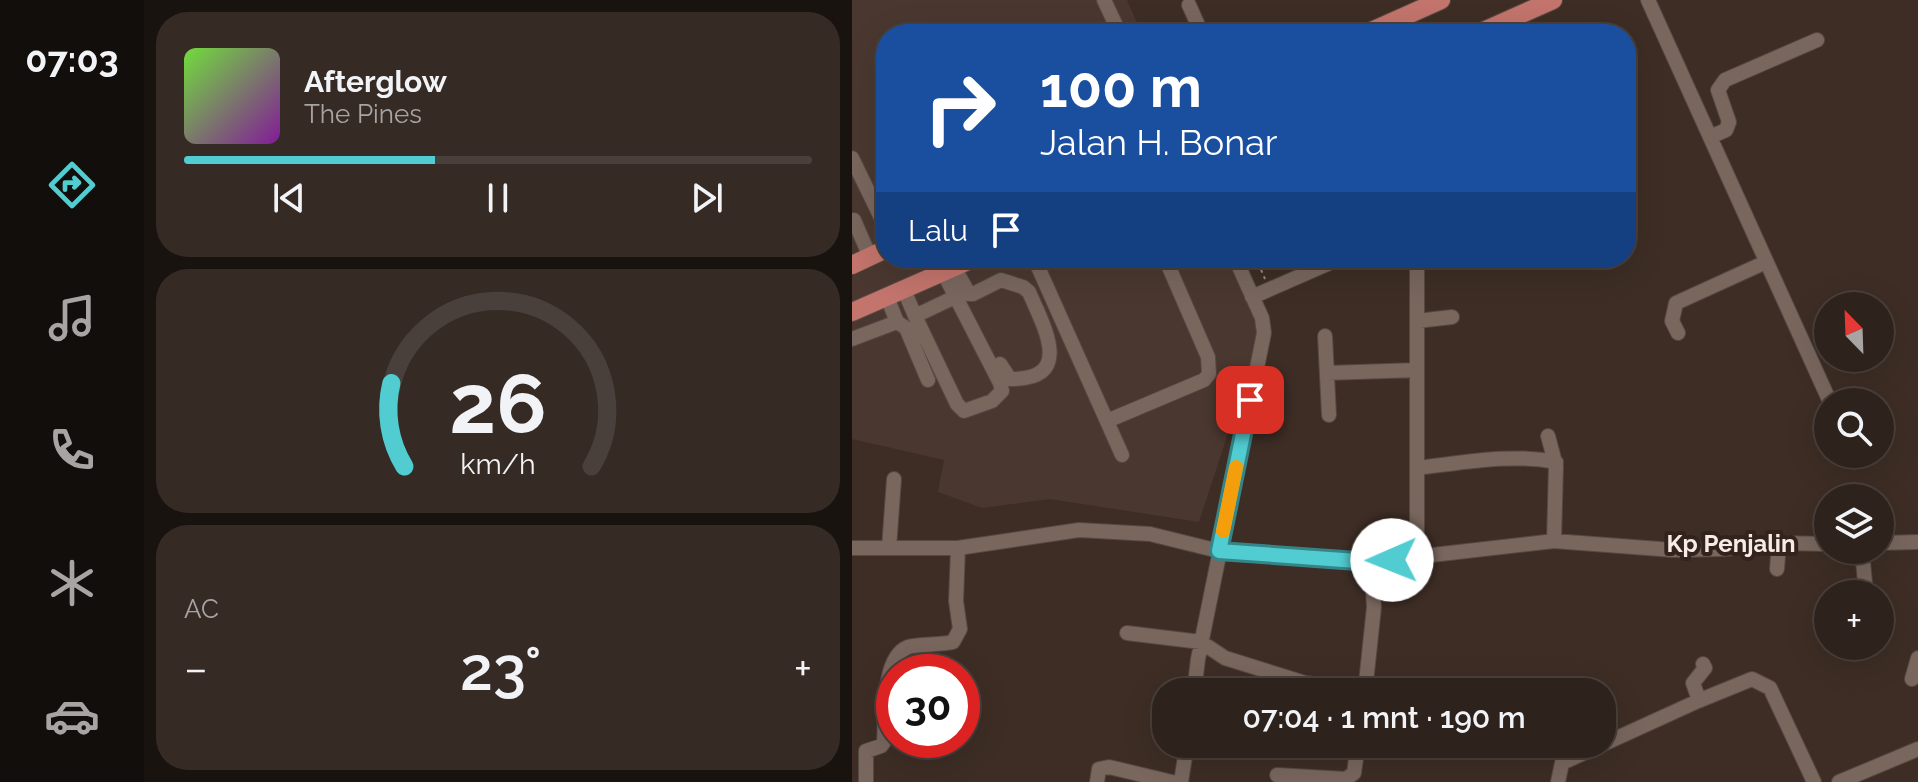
<!DOCTYPE html>
<html lang="id">
<head>
<meta charset="utf-8">
<style>
	:root { --surface:#2e221c; --page:#362a25; --text:#f1f3f6; --muted:#a7a4a3; --line:#493f3b; --accent:#51ccd1 }
	body { margin:0; font-family:Raleway,sans-serif; background:var(--page); color:var(--text); height:100vh; display:flex; flex-direction:column; font-size:30px; white-space:nowrap }
	* { box-sizing:border-box; margin:0 }
	p { font-size:26px; color:var(--muted) }
	.icon { flex:none; width:44px; height:44px; fill:none; stroke:currentColor; stroke-width:2; stroke-linecap:round; stroke-linejoin:round }
	.map { position:relative; flex:1; overflow:hidden }
	.drawer { display:flex; flex-direction:column; gap:12px; padding:12px; background:#19130f; width:708px }
	.drawer>* { flex:none }
	.guide { position:absolute; left:24px; top:24px; width:760px; height:244px; border-radius:32px; box-shadow:0 8px 32px #0002,0 0 0 2px var(--line); background:#1a4fa0; color:#fff; overflow:hidden }
	.needle { width:52px; rotate:337deg }
	.tools { position:absolute; left:962px; top:292px; display:grid; gap:16px }
	.tools a { display:grid; place-items:center; width:80px; height:80px; border-radius:50%; background:var(--surface); box-shadow:0 8px 32px #0002,0 0 0 2px var(--line); font-size:40px }
	.speed { position:absolute; left:24px; top:654px; display:flex; gap:16px; font-size:40px; font-weight:700; text-align:center }
	.speed>* { display:grid; place-content:center; width:104px; height:104px; border-radius:50%; background:var(--surface); box-shadow:0 8px 32px #0002,0 0 0 2px var(--line); line-height:1 }
	.speed .limit { border:12px solid #d22; background:#fff; color:#111 }
	.pin { position:absolute; display:grid; place-items:center; width:68px; height:68px; color:#fff; margin:-34px; border-radius:16px; box-shadow:0 4px 12px #0006 }
	.me { position:absolute; width:88px; margin:-44px; rotate:269deg; stroke-linejoin:round; filter:drop-shadow(0 0 6px #0008) }
	.turn { display:flex; align-items:center; gap:28px; height:168px; padding:0 32px; font-size:36px }
	.turn .icon { width:104px; height:104px; stroke-width:2.5 }
	.turn b { display:block; font-size:56px; line-height:68px }
	.then { display:flex; align-items:center; height:76px; padding:0 32px; background:#0003; gap:16px; font-size:30px }
	.big { font-size:60px; font-weight:600; line-height:1.1 }
	.drawer .widget { flex:1; display:flex; flex-direction:column; justify-content:center; gap:12px; min-width:0; padding:0 28px; border-radius:32px; background:var(--page) }
	.drawer .dial { align-items:center; gap:0 }
	.dial svg { height:208px; overflow:visible; fill:none; stroke:var(--line); stroke-width:7; stroke-linecap:round; text-anchor:middle }
	.dial text { fill:var(--text); stroke:none }
	.song { display:flex; align-items:center; gap:24px }
	.cover { width:96px; height:96px; border-radius:12px; background:linear-gradient(135deg,hsl(100 70% 55%),hsl(290 70% 35%)) }
	.played { height:8px; border-radius:4px; background:linear-gradient(90deg,var(--accent) 40%,var(--line) 40%) }
	.keys { display:flex; justify-content:space-around; direction:ltr }
	.heat { display:flex; justify-content:space-between; align-items:center; font-size:44px; direction:ltr }
	.trip { position:absolute; left:300px; top:678px; width:464px; height:80px; border-radius:32px; background:var(--surface); box-shadow:0 8px 32px #0002,0 0 0 2px var(--line); font-weight:600; line-height:80px; text-align:center }
	main { display:flex; flex:1; min-height:0 }
	.tabs { display:flex; flex-direction:column; width:144px; justify-content:space-around; align-items:center; background:#120e0b; color:var(--muted) }
	.tabs .icon { width:56px; height:56px }
	.tabs .active { color:var(--accent) }
	.tabs b { font-size:36px; color:var(--text) }
	.map>svg:first-child { display:block }
	.commercial { fill:#4a3830 }
	.lines { fill:none; stroke-linecap:round; stroke-linejoin:round }
	.minor-casing { stroke:#564842; stroke-width:16 }
	.major-casing { stroke:#564842; stroke-width:20 }
	.path { stroke:#988a84; stroke-width:2; stroke-dasharray:6 4; stroke-linecap:butt }
	.minor { stroke:#79675e; stroke-width:14 }
	.major { stroke:#c3746c; stroke-width:18 }
	.route-casing { stroke:#358588; stroke-width:20 }
	.route { stroke:#51ccd1; stroke-width:14 }
	.slow { stroke:#f59e0b; stroke-width:14 }
	.labels { text-anchor:middle; dominant-baseline:central; stroke-width:8; stroke-linejoin:round; paint-order:stroke }
	.neighbourhood-label { font-size:24px; font-weight:bold; fill:#f6ebe6; stroke:#33231c }
</style>
</head>
<body>
<main>
<nav class="tabs">
<b>07:03</b>
<svg class="icon active" aria-label="directions" viewBox="0 0 24 24"><path d="M12 3l9 9-9 9-9-9zM9 14v-3h6M13 9l2 2-2 2"/></svg>
<svg class="icon" aria-label="music" viewBox="0 0 24 24"><path d="M9 18V5l10-2v13"/><circle cx="6" cy="18" r="3"/><circle cx="16" cy="16" r="3"/></svg>
<svg class="icon" aria-label="phone" viewBox="0 0 24 24"><path d="M5 4h4l2 5-3 2q2 4 5 5l2-3 5 2v4C11 20 4 13 5 4z"/></svg>
<svg class="icon" aria-label="climate" viewBox="0 0 24 24"><path d="M12 3v18M4 7l16 10M4 17L20 7"/></svg>
<svg class="icon" aria-label="car" viewBox="0 0 24 24"><path d="M5 17H2v-5l4-1 3-4h7l3 4 3 1v5h-3M9 17h6M6 11h13"/><circle cx="7" cy="17" r="2"/><circle cx="17" cy="17" r="2"/></svg>
</nav>
<section class="drawer">
<div class="widget">
<div class="song"><i class="cover"></i><div><b>Afterglow</b><p>The Pines</p></div></div>
<div class="played"></div>
<div class="keys"><svg class="icon" aria-label="previous" viewBox="0 0 24 24"><path d="M18 5L8 12l10 7zM5 5v14"/></svg><svg class="icon" aria-label="pause" viewBox="0 0 24 24"><path d="M8 5v14M16 5v14"/></svg><svg class="icon" aria-label="next" viewBox="0 0 24 24"><path d="M6 5l10 7-10 7zM19 5v14"/></svg></div>
</div>
<div class="widget dial"><svg viewBox="0 0 100 80">
<path d="M14 69A42 42 0 1 1 86 69"/>
<path d="M14 69A42 42 0 0 1 9 37" stroke="#51ccd1"/>
<text x="50" y="56" font-size="32" font-weight="700">26</text>
<text x="50" y="72" font-size="11">km/h</text>
</svg></div>
<div class="widget"><p>AC</p>
<div class="heat"><a>−</a><b class="big">23°</b><a>+</a></div>
</div>
</section>
<div class="map">
<svg width="1066" height="782" viewBox="0 0 1066 782">
	<rect width="100%" height="100%" fill="#3d2d25"/>
	<path class="commercial" d="M0,0H275L290,34H34V258H388L414,317L347,522L198,499L130,508L86,492L92,460L0,439Z"/>
	<g class="lines">
		<g class="minor-casing">
			<path id="minor" d="M252,0L268,34
				M796,0L978,402
				M337,5L350,34
				M858,137L874,130L877,122L866,90L873,80L965,40
				M0,158L34,228
				M2,220L18,257
				M182,258L270,455
				M565,260V557
				M102,267L117,294H121L149,280L171,287L177,292C192,327 223,380 158,379L148,364
				M91,272L148,383L150,391L140,401L112,411L105,404L63,316L105,296
				M52,290L63,316
				M35,297L45,322L54,328L76,380
				M400,297L489,258
				M565,321L600,317
				M826,333L820,321L824,303L914,262
				M473,336L477,415
				M0,339L45,322
				M475,373L565,370
				M255,421L352,380L357,374L356,357L313,258
				M696,436L704,466L702,541
				M565,468C610,463 658,453 704,462
				M1028,543L1066,542
				M0,548H106L227,530L298,534L367,551L519,562L702,541L821,550L872,549L927,543L976,544
				M37,548L42,479
				M1010,550L1014,594
				M925,569L927,543
				M275,633L349,642L373,658L453,683L480,686L496,692
				M1060,679L1066,658
				M342,692L346,659L412,333L410,318L383,258
				M513,692L522,607L519,562
				M847,700L841,683L853,668L851,664
				M425,775L494,779L502,773L506,744
				M14,782V751L29,746L32,742C34,717 29,658 56,647C65,644 88,645 101,642L108,629L104,601L106,548
				M245,782L247,769L257,767L320,782
				M329,782L335,744
				M706,782L710,763L846,701L900,679L918,688L962,782
				M987,782L1066,749"/>
		</g>
		<g class="major-casing">
			<path id="major" d="M513,34L589,0
				M625,34L701,0
				M0,265L34,249
				M0,312L123,258"/>
		</g>
		<path class="path" d="M404,258L413,279"/>
		<use href="#minor" class="minor"/>
		<use href="#major" class="major"/>
	</g>
	<g class="lines">
		<g class="route-casing">
			<path id="route" d="M398,400L367,551L519,562L540,560"/>
		</g>
		<use href="#route" class="route"/>
		<path class="slow" d="M371,531L384,467"/>
	</g>
	<g class="labels">
		<g class="neighbourhood-label">
			<text x="879" y="543">Kp Penjalin</text>
		</g>
	</g>
</svg>
<div class="tools">
<a><svg class="needle" viewBox="-14 -14 28 28"><path d="M0-13l5 13h-10z" fill="#e53935"/><path d="M0 13l5-13h-10z" fill="#a7a4a3"/></svg></a>
<a><svg class="icon" aria-label="search" viewBox="0 0 24 24"><circle cx="10" cy="10" r="6"/><path d="M15 15l6 6"/></svg></a>
<a><svg class="icon" aria-label="layers" viewBox="0 0 24 24"><path d="M12 4l9 5-9 5-9-5zM3 14l9 5 9-5"/></svg></a>
<a>+</a>
</div>
<div class="speed"><div class="limit">30</div></div>
<div class="pin" style="left:398px;top:400px;background:#d93025"><svg class="icon" aria-label="arrive" viewBox="0 0 24 24"><path d="M6 21V4h12l-3 4 3 4H6"/></svg></div>
<svg class="me" style="left:540px;top:560px" viewBox="-20 -20 40 40"><circle r="19" fill="#fff"/><path d="M0-13L10 11 0 6-10 11z" fill="#51ccd1"/></svg>
<div class="trip">07:04 · 1 mnt · 190 m</div>
<div class="guide">
<div class="turn"><svg class="icon" aria-label="right" viewBox="0 0 24 24"><path d="M7 20v-9h11M14 6l5 5-5 5"/></svg><div><b>100 m</b>Jalan H. Bonar</div></div>
<div class="then">Lalu<svg class="icon" aria-label="arrive" viewBox="0 0 24 24"><path d="M6 21V4h12l-3 4 3 4H6"/></svg></div>
</div>
</div>
</main>
</body>
</html>
